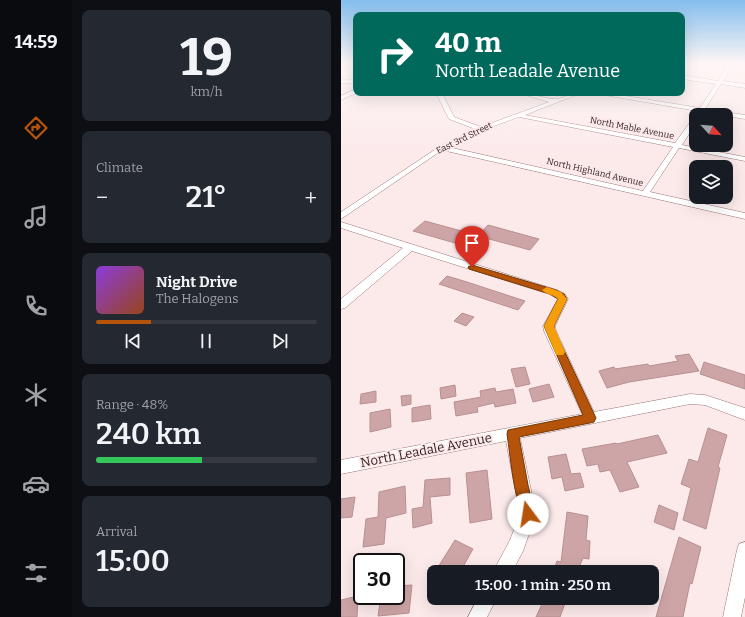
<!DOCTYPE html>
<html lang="en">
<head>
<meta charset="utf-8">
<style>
	:root { --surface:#171b24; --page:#242831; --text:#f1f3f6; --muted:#9ea1a6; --line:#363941; --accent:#b45309 }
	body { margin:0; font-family:Bitter,serif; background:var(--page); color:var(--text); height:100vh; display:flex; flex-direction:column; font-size:15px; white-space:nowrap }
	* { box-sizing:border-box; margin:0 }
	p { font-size:13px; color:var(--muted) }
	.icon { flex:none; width:22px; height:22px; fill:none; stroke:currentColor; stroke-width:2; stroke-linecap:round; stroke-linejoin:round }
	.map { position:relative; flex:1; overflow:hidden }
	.drawer { display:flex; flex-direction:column; gap:10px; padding:10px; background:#0d0f14; width:269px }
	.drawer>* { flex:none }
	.top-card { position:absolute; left:12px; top:12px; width:332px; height:84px; border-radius:8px; box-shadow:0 4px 16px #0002; background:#00695c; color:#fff; overflow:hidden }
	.needle { width:26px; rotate:116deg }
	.fabs { position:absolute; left:348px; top:108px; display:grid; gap:8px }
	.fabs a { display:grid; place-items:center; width:44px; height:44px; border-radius:8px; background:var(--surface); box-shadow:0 4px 16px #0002; font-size:20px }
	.speed { position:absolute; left:12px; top:553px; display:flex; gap:8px; font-size:20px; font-weight:700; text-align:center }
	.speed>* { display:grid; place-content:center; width:52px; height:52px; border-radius:50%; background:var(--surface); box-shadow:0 4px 16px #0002; line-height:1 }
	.speed .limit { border:2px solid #111; border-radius:6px; background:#fff; color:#111 }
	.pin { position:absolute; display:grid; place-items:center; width:34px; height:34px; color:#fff; margin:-41px -17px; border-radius:50% 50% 50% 0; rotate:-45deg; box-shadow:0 0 4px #0007 }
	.pin .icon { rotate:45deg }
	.me { position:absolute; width:44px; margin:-22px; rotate:346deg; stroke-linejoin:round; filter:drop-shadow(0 0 3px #0008) }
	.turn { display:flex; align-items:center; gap:14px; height:84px; padding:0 16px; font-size:18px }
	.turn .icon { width:52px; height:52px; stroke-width:2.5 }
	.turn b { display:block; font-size:28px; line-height:34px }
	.big { font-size:30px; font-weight:600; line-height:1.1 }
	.drawer .tile { flex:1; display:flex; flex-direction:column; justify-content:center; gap:6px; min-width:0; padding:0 14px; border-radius:8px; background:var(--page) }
	.drawer .dial { align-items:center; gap:0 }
	.dial b { font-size:52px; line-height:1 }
	.song { display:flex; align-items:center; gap:12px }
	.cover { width:48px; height:48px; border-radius:6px; background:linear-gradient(135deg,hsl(270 70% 55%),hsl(20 70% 35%)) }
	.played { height:4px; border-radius:2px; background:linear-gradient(90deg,var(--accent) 25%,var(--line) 25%) }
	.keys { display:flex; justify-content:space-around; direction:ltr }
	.heat { display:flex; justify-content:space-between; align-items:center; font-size:22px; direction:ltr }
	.charge { height:6px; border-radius:3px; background:linear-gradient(90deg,#34c759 48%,var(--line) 0) }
	.trip { position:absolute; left:86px; top:565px; width:232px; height:40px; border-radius:8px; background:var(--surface); box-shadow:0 4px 16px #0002; font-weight:600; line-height:40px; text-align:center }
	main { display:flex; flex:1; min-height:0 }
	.menu { display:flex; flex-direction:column; width:72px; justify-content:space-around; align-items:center; background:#090b0e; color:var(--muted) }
	.menu .icon { width:28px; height:28px }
	.menu .current { color:var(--accent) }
	.menu b { font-size:18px; color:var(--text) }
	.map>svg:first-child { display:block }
	.building { fill:#cea5a7; stroke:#b79092 }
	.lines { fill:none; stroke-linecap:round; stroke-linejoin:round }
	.street-casing { stroke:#9a7577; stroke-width:1 }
	.street { fill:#fff; fill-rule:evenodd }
	.route { fill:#b45309; stroke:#753606 }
	.slow { fill:#f59e0b }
	.labels { text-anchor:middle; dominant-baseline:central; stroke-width:4; stroke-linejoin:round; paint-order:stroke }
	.far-street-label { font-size:9px; fill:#2f1f20; stroke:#fceaeb }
	.near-street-label { font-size:13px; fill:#2f1f20; stroke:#fceaeb }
</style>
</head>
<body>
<main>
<nav class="menu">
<b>14:59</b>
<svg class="icon current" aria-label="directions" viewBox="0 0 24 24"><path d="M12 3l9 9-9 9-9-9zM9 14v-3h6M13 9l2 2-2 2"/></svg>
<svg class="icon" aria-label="music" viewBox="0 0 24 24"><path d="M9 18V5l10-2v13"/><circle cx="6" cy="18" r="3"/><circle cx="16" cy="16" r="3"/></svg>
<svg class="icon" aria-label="phone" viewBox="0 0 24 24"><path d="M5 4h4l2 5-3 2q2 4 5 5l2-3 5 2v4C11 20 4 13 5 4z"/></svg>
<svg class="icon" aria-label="climate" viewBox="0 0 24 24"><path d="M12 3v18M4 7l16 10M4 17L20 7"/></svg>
<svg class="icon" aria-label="car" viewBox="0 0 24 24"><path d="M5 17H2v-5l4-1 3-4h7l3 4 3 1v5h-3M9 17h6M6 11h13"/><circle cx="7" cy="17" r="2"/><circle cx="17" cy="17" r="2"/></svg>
<svg class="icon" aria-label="filters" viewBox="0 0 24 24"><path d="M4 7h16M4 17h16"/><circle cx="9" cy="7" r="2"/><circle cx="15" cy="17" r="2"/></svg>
</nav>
<section class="drawer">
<div class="tile dial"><b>19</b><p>km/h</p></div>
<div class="tile"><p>Climate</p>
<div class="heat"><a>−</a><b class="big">21°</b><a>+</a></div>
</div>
<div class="tile">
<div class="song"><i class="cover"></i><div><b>Night Drive</b><p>The Halogens</p></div></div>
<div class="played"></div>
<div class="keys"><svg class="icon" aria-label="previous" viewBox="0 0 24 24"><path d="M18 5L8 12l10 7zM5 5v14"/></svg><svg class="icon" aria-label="pause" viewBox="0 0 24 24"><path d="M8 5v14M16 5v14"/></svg><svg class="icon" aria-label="next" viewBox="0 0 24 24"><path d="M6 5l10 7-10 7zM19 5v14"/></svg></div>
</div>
<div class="tile"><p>Range · 48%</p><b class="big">240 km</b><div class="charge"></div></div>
<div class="tile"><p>Arrival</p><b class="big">15:00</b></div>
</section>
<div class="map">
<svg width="404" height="617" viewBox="0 0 404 617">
	<rect width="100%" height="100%" fill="#fceaeb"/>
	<path class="building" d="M84,221L135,235L128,242L125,241L121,245L72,231Z
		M147,225L198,239L189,250L137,236Z
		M106,276L126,282L184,301L177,310L98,284Z
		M121,313L133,317L125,326L113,321Z
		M348,354L358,371L288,382L266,388L258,371L273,367L274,369L307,364L308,366L337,361L334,356Z
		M363,362L404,375V389L359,374Z
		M184,367L189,384L175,387L170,369Z
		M208,384L213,397L192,402L188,389Z
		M114,385L115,396L100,399L99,388Z
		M154,388L155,392L172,389L175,403L154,407L153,403L136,407L137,412L115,416L113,402L140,397L139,391Z
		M35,391V402L19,404L20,394Z
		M70,395V404L61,406L60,396Z
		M89,405L90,419L71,422V408Z
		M49,409L50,427L29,432V413Z
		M367,428L386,435L377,467L379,468L365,529L342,520L350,488L340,484L348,459L357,462Z
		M317,435L326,453L286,462L298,487L279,492L269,470L259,472L257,464L246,466L241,449L275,443L276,444Z
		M225,454L230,474L239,473L243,487L224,491L221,477L211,479L207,457Z
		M146,470L151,519L129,523L125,473Z
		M109,478V495L89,497L91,523L72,528L71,509L82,507L84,480Z
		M64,486L65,513L45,518L43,544L22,547L25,519L37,517L38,492Z
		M14,497L11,517L0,518V499Z
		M318,505L337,513L333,530L313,522Z
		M226,512L247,516L245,540L249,541L248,559L242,558L236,572H212L216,561L220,562Z
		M338,537L360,547L351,584L349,583L342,617H315Z
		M114,540L132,549L119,572H94Z
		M71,585L68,613L37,616L40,596H55V586Z
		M17,596L16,617H0V600Z
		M189,598H226L219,617H195L201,604Z"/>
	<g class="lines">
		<g class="street-casing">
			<path id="street" d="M388,64H393L382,81L404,84V88L380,84L364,109L404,115V119L362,112L360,115H355V123L341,145L404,157V161L338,148L309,192L404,213V219L101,150L0,219V212L98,147L134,129L108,119L95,93H101L113,117L140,127L208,102L178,93C190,93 201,98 212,99C220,100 230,93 240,93L184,115L334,143L353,117L355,116L354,115L356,111L252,93H266L359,108L375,84L341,79V75L377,81ZM178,117L332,147L302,191L107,147L142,130Z
				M0,79L15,80V84L0,83Z
				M15,89V93L0,100V96Z
				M0,222L216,290L224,294L227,299L214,326L215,331L253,412L349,394L364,395L404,408V420L364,405L349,404L179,438L195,514L182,551L171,572H152L169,540L179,514L165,441L0,474V460L241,414L203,331L202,326L217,299L208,294L71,251L4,308L0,309V299L62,248L0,228Z
				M404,542V597L400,617H382L396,550L398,544Z
				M137,598H156L146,617H127Z"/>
		</g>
		<use href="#street" class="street"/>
	</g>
	<linearGradient id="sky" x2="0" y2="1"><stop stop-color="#83beed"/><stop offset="0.42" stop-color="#fef6f6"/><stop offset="1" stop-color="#fef6f6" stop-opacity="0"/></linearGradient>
	<rect width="404" height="151" fill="url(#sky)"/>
	<path class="route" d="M131,265L215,290L223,294L226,299L213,326L214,331L255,418L253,422L249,423L178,437L187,485L194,514L192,519L187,521L183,519C172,493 170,461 166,434L167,430L242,415L203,326L217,299L209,294L128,269L127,267Z"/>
	<path class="slow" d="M206,287L220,292L226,299L213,326L224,352L222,355H215L214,352L203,326L217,299C213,294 205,295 201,290Z"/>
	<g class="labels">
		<g class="far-street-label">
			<text transform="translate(291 128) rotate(11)">North Mable Avenue</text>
			<text transform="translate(123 138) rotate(-26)">East 3rd Street</text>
			<text transform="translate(254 172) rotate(13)">North Highland Avenue</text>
		</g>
		<g class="near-street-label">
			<text transform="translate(85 450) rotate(-11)">North Leadale Avenue</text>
		</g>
	</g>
</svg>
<div class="fabs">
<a><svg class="needle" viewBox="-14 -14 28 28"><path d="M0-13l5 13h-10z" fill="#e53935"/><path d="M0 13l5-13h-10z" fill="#9ea1a6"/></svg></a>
<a><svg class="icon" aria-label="layers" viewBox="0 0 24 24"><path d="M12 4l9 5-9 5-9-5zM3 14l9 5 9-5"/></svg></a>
</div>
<div class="speed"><div class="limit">30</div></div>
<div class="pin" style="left:131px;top:267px;background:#d93025"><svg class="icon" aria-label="arrive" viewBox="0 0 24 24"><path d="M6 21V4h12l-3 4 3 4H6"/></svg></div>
<svg class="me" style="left:187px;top:514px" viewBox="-20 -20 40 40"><circle r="19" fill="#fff"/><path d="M0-13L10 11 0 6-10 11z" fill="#b45309"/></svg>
<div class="trip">15:00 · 1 min · 250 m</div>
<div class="top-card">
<div class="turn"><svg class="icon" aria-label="right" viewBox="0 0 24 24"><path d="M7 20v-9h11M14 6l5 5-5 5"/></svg><div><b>40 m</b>North Leadale Avenue</div></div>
</div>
</div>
</main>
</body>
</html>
